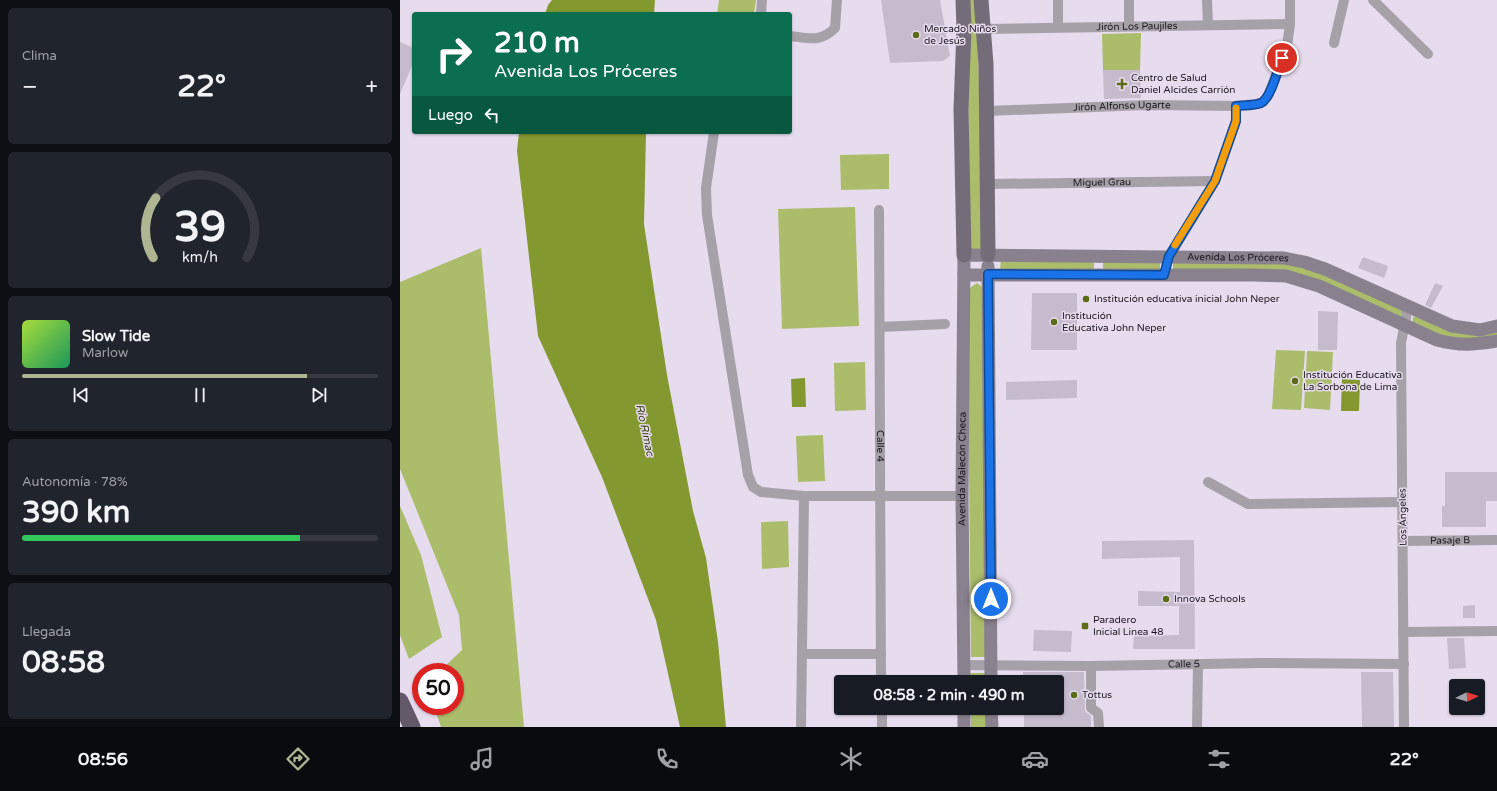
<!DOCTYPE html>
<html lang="es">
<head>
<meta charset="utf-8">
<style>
	:root { --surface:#171b24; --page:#20242c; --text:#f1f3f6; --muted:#9ea1a6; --line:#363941; --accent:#aeb691 }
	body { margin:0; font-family:"Varela Round",sans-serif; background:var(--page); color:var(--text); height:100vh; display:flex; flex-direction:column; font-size:15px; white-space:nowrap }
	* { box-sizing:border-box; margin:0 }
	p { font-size:13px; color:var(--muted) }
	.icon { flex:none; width:22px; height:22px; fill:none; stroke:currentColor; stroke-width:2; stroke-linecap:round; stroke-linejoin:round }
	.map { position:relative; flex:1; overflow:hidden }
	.panel { display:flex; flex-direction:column; gap:8px; padding:8px; background:#0d0f14; width:400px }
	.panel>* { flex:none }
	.guide { position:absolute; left:12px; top:12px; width:380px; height:122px; border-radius:4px; box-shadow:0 1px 3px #0004; background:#0b6e4f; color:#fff; overflow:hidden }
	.needle { width:26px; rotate:85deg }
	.buttons { position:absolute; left:1049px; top:679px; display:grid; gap:8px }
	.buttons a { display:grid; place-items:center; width:36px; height:36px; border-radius:4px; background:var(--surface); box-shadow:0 1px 3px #0004; font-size:20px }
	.speed { position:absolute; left:12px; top:663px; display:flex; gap:8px; font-size:20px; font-weight:700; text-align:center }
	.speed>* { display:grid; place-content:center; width:52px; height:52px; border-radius:50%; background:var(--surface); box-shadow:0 1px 3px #0004; line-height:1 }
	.speed .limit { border:6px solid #d22; background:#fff; color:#111 }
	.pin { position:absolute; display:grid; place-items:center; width:34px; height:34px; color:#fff; margin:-17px; border:2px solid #fff; border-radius:50%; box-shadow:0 1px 4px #0007 }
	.me { position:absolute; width:44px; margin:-22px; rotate:0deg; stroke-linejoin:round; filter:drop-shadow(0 0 3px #0008) }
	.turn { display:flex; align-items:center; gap:14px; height:84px; padding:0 16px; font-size:18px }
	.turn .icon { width:52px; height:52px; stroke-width:2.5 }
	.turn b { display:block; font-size:28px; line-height:34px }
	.then { display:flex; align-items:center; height:38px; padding:0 16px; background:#0003; gap:8px; font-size:15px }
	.big { font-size:30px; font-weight:800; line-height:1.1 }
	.panel .card { flex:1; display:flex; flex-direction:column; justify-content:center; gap:6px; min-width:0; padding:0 14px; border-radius:6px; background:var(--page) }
	.panel .dial { align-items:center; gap:0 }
	.dial svg { height:104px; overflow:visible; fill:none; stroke:var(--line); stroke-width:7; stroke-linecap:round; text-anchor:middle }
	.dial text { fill:var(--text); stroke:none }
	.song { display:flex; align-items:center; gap:12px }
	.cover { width:48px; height:48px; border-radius:6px; background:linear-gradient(135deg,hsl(80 70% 55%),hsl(150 70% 35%)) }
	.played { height:4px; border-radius:2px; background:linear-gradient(90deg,var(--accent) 80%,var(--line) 80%) }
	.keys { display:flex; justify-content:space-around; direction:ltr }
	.heat { display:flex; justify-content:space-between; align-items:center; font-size:22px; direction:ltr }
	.charge { height:6px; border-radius:3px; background:linear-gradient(90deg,#34c759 78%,var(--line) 0) }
	.trip { position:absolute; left:434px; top:675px; width:230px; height:40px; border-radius:4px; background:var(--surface); box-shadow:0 1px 3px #0004; font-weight:800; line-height:40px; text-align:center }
	.menu { display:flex; height:64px; justify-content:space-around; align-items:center; background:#090b0e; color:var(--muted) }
	.menu .icon { width:28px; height:28px }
	.menu .active { color:var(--accent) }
	.menu b { font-size:18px; color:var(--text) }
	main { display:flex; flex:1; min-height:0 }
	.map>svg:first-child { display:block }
	.green { fill:#abbd6a }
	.water { fill:#849830 }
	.building { fill:#c6bbcd }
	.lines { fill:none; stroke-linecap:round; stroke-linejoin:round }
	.street { stroke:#a6a1a9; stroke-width:10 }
	.secondary { stroke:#89828e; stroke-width:13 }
	.primary { stroke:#756c7a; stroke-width:15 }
	.highway { stroke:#635969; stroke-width:17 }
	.route-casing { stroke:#114b97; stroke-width:10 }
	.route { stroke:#1a73e8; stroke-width:7 }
	.slow { stroke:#f59e0b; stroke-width:7 }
	.poi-dot { fill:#5c6b15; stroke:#e7dbee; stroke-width:1.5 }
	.labels { text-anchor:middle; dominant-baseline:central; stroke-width:3; stroke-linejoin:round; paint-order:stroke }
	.street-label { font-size:10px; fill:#1c171e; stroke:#e7dbee }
	.poi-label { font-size:10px; fill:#1c171e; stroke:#e7dbee; text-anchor:start }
	.water-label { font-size:11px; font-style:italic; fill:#3a4319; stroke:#e7dbee }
</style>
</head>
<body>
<main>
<section class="panel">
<div class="card"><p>Clima</p>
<div class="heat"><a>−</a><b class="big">22°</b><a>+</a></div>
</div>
<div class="card dial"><svg viewBox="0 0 100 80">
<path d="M14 69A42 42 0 1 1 86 69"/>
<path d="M14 69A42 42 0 0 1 16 23" stroke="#aeb691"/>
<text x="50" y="56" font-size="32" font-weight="700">39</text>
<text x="50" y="72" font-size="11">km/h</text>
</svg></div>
<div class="card">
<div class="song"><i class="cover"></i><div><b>Slow Tide</b><p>Marlow</p></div></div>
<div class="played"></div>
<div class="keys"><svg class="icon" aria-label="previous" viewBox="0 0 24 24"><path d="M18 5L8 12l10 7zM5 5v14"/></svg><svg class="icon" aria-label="pause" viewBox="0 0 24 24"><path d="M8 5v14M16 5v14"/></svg><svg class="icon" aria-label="next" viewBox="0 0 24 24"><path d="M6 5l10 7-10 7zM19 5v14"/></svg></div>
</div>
<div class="card"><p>Autonomía · 78%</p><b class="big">390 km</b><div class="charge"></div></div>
<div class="card"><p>Llegada</p><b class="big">08:58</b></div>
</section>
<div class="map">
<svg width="1097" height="727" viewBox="0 0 1097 727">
	<rect width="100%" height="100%" fill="#e7dbee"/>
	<path class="green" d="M319,0H356L354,14H317Z
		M567,0H577L583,247L578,251L570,249Z
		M741,33L740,70H703L702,34Z
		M489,154V189L441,190L440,155Z
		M455,207L459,326L382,329L378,209Z
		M81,248L124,727H41L34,706H55V672H39L62,650L59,615L0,469V282Z
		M601,261H691L694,263V268L691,271L603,270L600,268Z
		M703,262L760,263V269L705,271L703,268Z
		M775,262L882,263L918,271L1003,310L1001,317L922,283L773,269V264Z
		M577,283L581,286L584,291L585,657H571L567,292L571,287Z
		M1017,316L1097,329V337L1055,340L1012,325L1013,317Z
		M876,350L905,351L901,410L872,409Z
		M907,351L933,352L930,410L904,408Z
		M465,362L466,410L435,411L434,363Z
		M423,435L425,481L398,482L396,436Z
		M0,506L21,555L42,637L9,659L0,635Z
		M388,521L389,567L362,569L361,522Z
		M570,673H586L587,682H571Z
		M571,708H587V727H571Z"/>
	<path class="water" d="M152,0H255L254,14H145L148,5Z
		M119,132H246L244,224L267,375L293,511L306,558L318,642L326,727H280L256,620L202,477L138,336L117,151Z
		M405,378L406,407H392L391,379Z
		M942,379L960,380L959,411H941Z"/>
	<path class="building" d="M481,0H540L550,56L543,61L490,63Z
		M0,42L14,48V61L0,94Z
		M703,70H740L741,98L704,99Z
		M963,257L988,266L984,278L958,268Z
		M1035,283L1043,286L1031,308L1025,305Z
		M632,293H677V350H631Z
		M918,311L938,312L937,350H918Z
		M677,380V398L606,400V382Z
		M1045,472H1097V501H1086V527H1042V506H1045Z
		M794,540L795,649H733L734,636L779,635V606H738V591L780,592V557L702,559V541Z
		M1075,605V618H1063V606Z
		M634,630L672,631L671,652L633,651Z
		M1047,638H1064L1066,668L1049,669Z
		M623,672H684L685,708V711L691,716V727H624V708H657V682H623Z
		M961,672H993L994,727H962Z"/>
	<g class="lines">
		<g class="street">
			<path d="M658,0V27"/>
			<path d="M729,0V26"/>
			<path d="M807,0L808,25"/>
			<path d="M973,0L1028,54"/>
			<path d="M361,14L362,0"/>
			<path id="s1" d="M584,29L890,24"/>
			<path d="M390,36C409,38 420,43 435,28L437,0"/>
			<path d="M934,43L944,0"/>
			<path id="s2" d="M587,111L747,105L836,106L856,104L863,102L868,96L887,46L890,24V0"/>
			<path d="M314,132L306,188L307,215L348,475L353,487L361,492L404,496H562"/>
			<path id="s3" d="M588,184L815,181"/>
			<path id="s4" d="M479,210L481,682"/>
			<path d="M764,275L769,256L815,181L836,121V106"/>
			<path d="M480,327L545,324"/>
			<path d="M808,482L848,504L1002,502"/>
			<path id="s5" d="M1003,541L1097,540"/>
			<path d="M1003,632L1097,631"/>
			<path d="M402,654H481"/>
			<path id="s6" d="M564,665L691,666L860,663L1004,664"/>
			<path d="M691,666V708L698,713L699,727"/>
			<path d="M482,708V727"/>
			<path d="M401,727L404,496"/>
			<path d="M797,727L798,664"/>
			<path d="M1004,727L1001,343L1008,307"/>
		</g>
		<g class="secondary">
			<path d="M588,266L591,682"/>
			<path d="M564,275H853L886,276L919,286L1037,340C1059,346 1074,345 1097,341"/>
			<path id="s7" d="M564,682L562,496L564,255L884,258L904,262L925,269L1052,326L1080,330L1097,326"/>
			<path d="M564,708V727"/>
			<path d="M591,708L592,727"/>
		</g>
		<path class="primary" d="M563,0L564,29L561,109L564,255
			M581,0L586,64L588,255"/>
		<path class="highway" d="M0,701L12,727"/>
	</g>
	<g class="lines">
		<g class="route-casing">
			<path id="route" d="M591,599L588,274L764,275L769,256L815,181L836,121V106C844,105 853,106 861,103C871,98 878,69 882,58"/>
		</g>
		<use href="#route" class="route"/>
		<path class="slow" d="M775,245L815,181L836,121V108"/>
	</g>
	<g class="poi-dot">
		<circle cx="516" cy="35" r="4"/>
		<path d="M720 78h4v4h4v4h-4v4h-4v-4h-4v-4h4z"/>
		<circle cx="686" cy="299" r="4"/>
		<circle cx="654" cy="322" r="4"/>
		<circle cx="895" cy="381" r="4"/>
		<circle cx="766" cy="599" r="4"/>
		<rect x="681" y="622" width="8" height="8" rx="2"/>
		<circle cx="674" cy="695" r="4"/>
	</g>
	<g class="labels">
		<g class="street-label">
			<text stroke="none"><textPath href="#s1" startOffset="153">Jirón Los Paujiles</textPath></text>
			<text stroke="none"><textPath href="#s2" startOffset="135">Jirón Alfonso Ugarte</textPath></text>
			<text stroke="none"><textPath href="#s3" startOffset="114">Miguel Grau</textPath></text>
			<text stroke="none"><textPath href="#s7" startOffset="701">Avenida Los Próceres</textPath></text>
			<text stroke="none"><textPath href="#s4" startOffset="236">Calle 4</textPath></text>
			<text stroke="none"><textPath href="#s7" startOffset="213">Avenida Malecón Checa</textPath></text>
			<text transform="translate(1003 517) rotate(-91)">Los Ángeles</text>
			<text stroke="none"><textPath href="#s5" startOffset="47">Pasaje B</textPath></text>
			<text stroke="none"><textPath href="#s6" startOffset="220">Calle 5</textPath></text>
		</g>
		<g class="poi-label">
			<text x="524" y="29">Mercado Niños<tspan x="524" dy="12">de Jesús</tspan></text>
			<text x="731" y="78">Centro de Salud<tspan x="731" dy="12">Daniel Alcides Carrión</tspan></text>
			<text x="694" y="299">Institución educativa inicial John Neper</text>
			<text x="662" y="316">Institución<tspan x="662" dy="12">Educativa John Neper</tspan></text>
			<text x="903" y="375">Institución Educativa<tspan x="903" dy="12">La Sorbona de Lima</tspan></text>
			<text x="774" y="599">Innova Schools</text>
			<text x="693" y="620">Paradero<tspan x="693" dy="12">Inicial Linea 48</tspan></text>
			<text x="682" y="695">Tottus</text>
		</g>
		<g class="water-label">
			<text transform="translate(245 430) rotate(78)">Río Rímac</text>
		</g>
	</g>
</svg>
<div class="buttons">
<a><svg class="needle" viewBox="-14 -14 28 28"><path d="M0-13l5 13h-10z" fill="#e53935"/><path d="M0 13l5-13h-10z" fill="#9ea1a6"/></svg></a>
</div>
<div class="speed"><div class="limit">50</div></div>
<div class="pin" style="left:882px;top:58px;background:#d93025"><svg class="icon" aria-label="arrive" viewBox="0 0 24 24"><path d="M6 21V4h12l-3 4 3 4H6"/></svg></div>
<svg class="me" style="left:591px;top:599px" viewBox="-20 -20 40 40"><circle r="17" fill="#1a73e8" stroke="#fff" stroke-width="3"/><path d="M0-11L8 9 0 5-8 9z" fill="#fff"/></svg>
<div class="trip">08:58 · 2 min · 490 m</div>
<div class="guide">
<div class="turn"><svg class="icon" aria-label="right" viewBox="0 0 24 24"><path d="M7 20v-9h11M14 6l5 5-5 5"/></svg><div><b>210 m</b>Avenida Los Próceres</div></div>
<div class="then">Luego<svg class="icon" aria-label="left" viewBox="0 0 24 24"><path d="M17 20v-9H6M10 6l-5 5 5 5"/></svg></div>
</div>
</div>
</main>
<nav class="menu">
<b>08:56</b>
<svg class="icon active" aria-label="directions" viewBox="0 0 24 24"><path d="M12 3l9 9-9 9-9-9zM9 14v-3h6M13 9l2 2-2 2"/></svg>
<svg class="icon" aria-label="music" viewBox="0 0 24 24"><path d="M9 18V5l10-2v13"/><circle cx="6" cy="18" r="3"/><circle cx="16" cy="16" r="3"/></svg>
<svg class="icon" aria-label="phone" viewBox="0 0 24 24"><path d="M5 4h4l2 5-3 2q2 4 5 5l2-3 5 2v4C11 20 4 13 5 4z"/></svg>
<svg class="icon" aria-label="climate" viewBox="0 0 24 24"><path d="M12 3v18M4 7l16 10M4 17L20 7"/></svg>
<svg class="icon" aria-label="car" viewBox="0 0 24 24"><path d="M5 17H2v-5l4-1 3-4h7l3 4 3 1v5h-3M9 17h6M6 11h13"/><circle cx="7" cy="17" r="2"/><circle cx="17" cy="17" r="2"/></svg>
<svg class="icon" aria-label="filters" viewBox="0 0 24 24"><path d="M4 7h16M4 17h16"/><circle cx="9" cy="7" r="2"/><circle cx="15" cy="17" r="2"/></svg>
<b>22°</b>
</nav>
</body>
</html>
